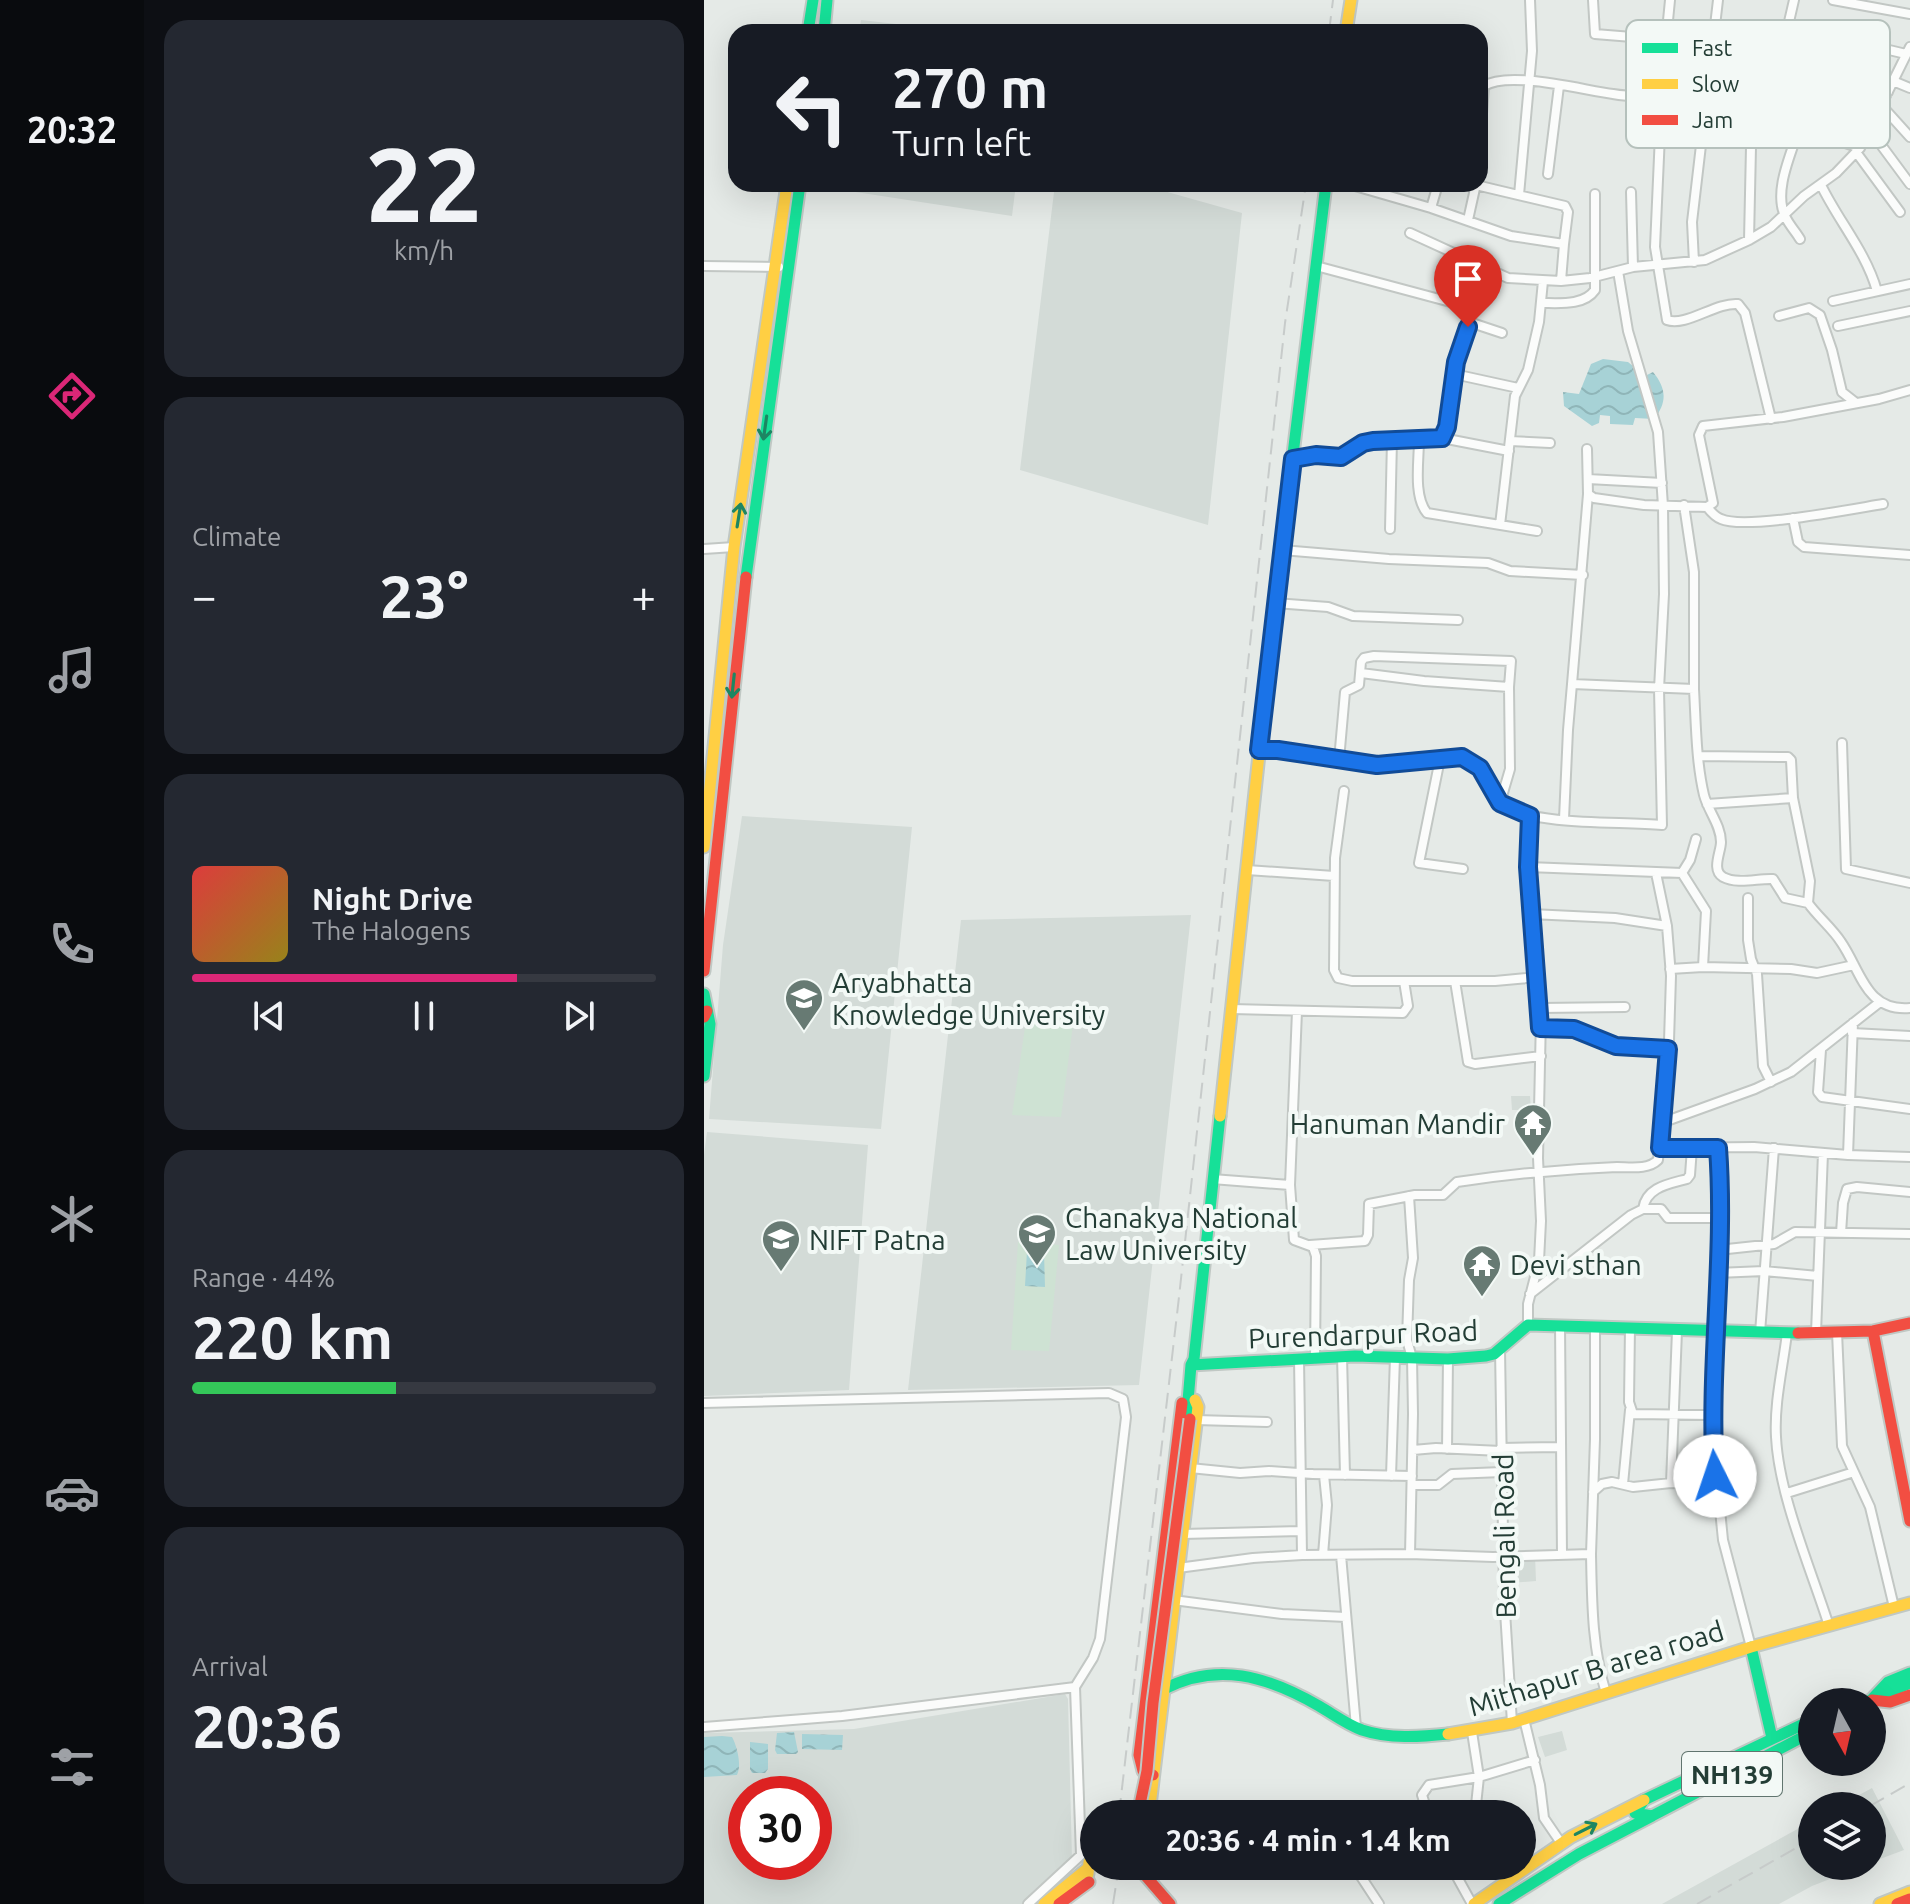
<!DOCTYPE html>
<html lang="en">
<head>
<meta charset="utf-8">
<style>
	:root { --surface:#171b24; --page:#242831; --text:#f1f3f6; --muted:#9ea1a6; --line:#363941; --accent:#db2777 }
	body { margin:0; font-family:Ubuntu,sans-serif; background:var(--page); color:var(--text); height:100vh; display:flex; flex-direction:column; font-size:30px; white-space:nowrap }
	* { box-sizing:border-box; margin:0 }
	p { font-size:26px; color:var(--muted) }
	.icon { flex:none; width:44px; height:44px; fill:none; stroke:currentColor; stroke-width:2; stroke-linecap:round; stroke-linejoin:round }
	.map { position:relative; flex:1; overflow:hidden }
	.sheet { display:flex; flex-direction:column; gap:20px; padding:20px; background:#0d0f14; width:560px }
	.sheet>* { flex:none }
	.banner { position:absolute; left:24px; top:24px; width:760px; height:168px; border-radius:24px; box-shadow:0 8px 32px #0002; background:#171b24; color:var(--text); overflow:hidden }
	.needle { width:52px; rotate:172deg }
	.fabs { position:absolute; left:1094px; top:1688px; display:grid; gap:16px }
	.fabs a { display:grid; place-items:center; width:88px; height:88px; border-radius:50%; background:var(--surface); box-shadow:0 8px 32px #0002; font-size:40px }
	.speed { position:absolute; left:24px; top:1776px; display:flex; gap:16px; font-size:40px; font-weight:700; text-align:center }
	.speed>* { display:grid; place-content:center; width:104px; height:104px; border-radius:50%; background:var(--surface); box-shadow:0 8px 32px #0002; line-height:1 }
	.speed .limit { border:12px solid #d22; background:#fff; color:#111 }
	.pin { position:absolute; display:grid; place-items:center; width:68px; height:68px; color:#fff; margin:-82px -34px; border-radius:50% 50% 50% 0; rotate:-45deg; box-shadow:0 0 8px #0007 }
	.pin .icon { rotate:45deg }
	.me { position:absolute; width:88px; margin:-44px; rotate:356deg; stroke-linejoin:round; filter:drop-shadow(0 0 6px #0008) }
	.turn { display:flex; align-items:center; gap:28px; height:168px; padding:0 32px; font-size:36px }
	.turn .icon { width:104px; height:104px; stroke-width:2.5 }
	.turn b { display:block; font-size:56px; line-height:68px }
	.big { font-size:60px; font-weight:700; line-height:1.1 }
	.sheet .tile { flex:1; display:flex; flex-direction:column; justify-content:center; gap:12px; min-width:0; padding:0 28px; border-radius:24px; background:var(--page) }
	.sheet .dial { align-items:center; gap:0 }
	.dial b { font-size:104px; line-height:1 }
	.song { display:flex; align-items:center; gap:24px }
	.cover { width:96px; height:96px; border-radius:12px; background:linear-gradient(135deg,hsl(0 70% 55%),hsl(50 70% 35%)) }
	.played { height:8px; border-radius:4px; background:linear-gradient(90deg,var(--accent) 70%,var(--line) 70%) }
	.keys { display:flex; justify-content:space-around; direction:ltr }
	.heat { display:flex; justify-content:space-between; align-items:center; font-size:44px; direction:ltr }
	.charge { height:12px; border-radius:6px; background:linear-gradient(90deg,#34c759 44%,var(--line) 0) }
	.trip { position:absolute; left:376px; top:1800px; width:456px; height:80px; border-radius:40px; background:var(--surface); box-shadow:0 8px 32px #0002; font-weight:700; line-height:80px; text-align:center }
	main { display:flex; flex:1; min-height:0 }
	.tabs { display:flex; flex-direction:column; width:144px; justify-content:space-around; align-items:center; background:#090b0e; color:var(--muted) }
	.tabs .icon { width:56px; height:56px }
	.tabs .selected { color:var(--accent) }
	.tabs b { font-size:36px; color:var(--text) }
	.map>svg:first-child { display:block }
	.built { fill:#d3dbd7; fill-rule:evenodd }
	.green { fill:#cee2d3 }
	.water { fill:url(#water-waves) }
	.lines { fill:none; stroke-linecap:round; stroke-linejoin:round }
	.street-casing { stroke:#c2c7c4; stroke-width:12 }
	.fast-casing { stroke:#c0c8c4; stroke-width:15 }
	.slow-casing { stroke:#c0c8c4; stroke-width:15 }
	.jam-casing { stroke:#c0c8c4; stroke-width:15 }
	.street { stroke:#fbfcfb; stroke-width:8 }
	.fast { stroke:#16e098; stroke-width:11 }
	.slow { stroke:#ffcf43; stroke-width:11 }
	.jam { stroke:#f24e42; stroke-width:11 }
	.rail { stroke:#c7cbca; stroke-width:2; stroke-dasharray:16 8; stroke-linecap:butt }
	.jam-bridge-casing { stroke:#c0c8c4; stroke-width:15; stroke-linecap:butt }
	.jam-bridge { stroke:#f24e42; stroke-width:11 }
	.oneway { stroke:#1d8662 }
	.route-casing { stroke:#114b97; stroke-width:20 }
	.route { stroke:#1a73e8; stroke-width:14 }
	.labels { text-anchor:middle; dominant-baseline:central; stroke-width:8; stroke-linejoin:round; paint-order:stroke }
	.shield { fill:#f3f9f6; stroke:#61756f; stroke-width:2 }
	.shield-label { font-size:26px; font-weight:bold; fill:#233d35 }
	.poi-label { font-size:28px; fill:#233d35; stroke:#f3f9f6; text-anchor:start }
	.street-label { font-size:28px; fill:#233d35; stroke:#f3f9f6 }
	.key { fill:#f3f9f6; stroke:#b5c1bc; stroke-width:2 }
	.key-label { font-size:22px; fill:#233d35 }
</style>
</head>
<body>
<main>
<nav class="tabs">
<b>20:32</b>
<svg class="icon selected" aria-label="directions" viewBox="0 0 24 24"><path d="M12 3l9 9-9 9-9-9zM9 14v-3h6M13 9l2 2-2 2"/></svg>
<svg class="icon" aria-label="music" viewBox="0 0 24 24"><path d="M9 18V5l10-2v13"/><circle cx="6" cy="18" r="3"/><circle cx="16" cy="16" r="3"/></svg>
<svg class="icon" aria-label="phone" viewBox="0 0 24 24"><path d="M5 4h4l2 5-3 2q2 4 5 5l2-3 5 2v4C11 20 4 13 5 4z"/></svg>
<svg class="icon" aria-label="climate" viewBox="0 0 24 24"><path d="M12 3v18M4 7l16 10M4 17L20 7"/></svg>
<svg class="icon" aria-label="car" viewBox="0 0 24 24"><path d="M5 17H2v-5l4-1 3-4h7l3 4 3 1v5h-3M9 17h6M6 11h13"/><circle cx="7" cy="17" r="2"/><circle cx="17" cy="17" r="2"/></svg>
<svg class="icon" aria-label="filters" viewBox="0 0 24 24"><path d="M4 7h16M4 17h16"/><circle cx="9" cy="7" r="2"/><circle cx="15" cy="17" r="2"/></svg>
</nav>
<section class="sheet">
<div class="tile dial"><b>22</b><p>km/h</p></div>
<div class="tile"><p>Climate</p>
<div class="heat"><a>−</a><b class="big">23°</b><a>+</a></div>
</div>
<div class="tile">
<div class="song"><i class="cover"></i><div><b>Night Drive</b><p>The Halogens</p></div></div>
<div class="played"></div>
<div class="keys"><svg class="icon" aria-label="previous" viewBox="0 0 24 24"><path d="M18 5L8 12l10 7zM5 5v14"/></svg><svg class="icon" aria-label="pause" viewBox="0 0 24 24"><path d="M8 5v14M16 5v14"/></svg><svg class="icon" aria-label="next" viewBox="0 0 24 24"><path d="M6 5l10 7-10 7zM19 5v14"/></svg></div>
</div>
<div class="tile"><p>Range · 44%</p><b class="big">220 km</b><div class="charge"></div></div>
<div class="tile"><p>Arrival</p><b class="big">20:36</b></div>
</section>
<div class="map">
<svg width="1206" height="1904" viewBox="0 0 1206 1904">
	<defs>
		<pattern id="water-waves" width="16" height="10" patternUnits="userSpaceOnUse" patternTransform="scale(2)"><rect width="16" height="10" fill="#a7d2d6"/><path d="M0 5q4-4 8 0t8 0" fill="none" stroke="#8fb5b8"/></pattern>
	</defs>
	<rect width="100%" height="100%" fill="#e5eae7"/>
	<path class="built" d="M157,20L263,32H155Z
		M133,184H312L308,216L132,189Z
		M351,184H435L538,213L504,525L316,470Z
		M38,816L208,827L177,1129L5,1119L19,945Z
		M487,915L435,1385L204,1390L257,920Z
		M807,1096H826L827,1110H808Z
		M3,1132L164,1145L145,1390L0,1396V1155Z
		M831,1555L832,1581L807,1583V1556Z
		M361,1694L364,1699L368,1859L318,1904H0V1733L150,1729ZM42,1794H110V1862H42Z
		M858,1731L863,1750L841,1757L834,1737Z
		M1168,1788L1200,1850L1168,1862V1806H1135Z
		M1108,1821V1866H1159L1108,1886L1075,1904H958Z"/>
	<path class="green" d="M323,1014L370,1017L357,1117L308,1115Z
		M314,1242L355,1245L345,1351L307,1350Z"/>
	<path class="water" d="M899,359L924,362L941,376L949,372C963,389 963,403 950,419L931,418L929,425L906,424V416L896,415L895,423L888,426L860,406L859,392L875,394L887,364Z
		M323,1251L340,1252L341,1287L321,1286Z
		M90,1732L94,1752L92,1754H73L71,1750L73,1733Z
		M98,1734L139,1735L138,1750L98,1749Z
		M18,1736L28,1737C33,1746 38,1765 33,1775L0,1777V1737Z
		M46,1742L64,1744V1769L61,1773H48L46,1769Z"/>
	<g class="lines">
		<g class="street-casing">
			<path id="street" d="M889,0L891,34L953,39L962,41L964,46L957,112L951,247L963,320C982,327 1012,302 1034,304L1041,313L1067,419
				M1090,0L1084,26L1202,54
				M1129,0L1206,14
				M1084,26L1059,115L1156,148
				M962,41L966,0
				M1076,54L1184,92
				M1189,81L1206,88
				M780,86C805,70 878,90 909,94C925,97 942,96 958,97
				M1178,106L1206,137
				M1096,126C1088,152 1068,192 1082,218C1086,226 1092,232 1096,239
				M1166,130L1206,184
				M776,141L780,86L777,84
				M1152,152L1196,212
				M844,174L855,86
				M644,184L727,208
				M734,184L727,208L807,236L860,244L857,281L886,278L929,267
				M772,185L861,206L864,212L860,244
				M1117,185C1135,222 1162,252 1173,291
				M927,192L929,267L1001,260L1045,240L1067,227L1100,196L1132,173L1156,148L1206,47
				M815,195L828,51L826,0
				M764,220L772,184
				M706,233L804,278L857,281
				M1045,240L1047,147L1049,135L1059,115
				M990,262L988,222L1014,0
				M0,266L75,267
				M1129,301L1206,284
				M837,303C855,303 880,306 891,290V194
				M1075,316L1105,308L1116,315L1128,350L1138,392L1152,403
				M765,322L798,333
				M1134,326L1206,311
				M750,374L814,388
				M738,438L805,451
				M715,440C715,461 709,496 723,513L833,531
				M806,441L846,443
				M883,449L884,494L890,498L940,505L1003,507L1009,503L995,435L999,426L1079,417L1175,399L1206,390
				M589,459L612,455L637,457L659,443L669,441L738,438L743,427L752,362L766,316L762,307L754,304L612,266
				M884,479L958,483
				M980,505L990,572V689
				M1003,507C1007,512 1011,517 1017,519C1041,530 1148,509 1179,504
				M1089,518L1094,542L1100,547L1206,555
				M796,525L811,396L824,370L835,322L839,281
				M686,529L688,440
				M0,549L30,547
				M578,550L685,559L784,563L806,571L879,575
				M571,603L624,607L649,616L754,620
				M657,673L720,681L805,687
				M868,684L884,494
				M1138,743L1142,869L1206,883
				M555,750C597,746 639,766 682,765C705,764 738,753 760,758C785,762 783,796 802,807C838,826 916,821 958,825L955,689L960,594L959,506L954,432L924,331L914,271
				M995,756L1084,757L1087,760L1089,798L1106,881L1104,903C1114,917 1128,928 1137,942C1157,971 1162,1012 1206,1008
				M736,759L715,863L759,869
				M635,760L641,692L655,685L657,662L660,658L670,656L807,661L805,687L806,769L796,803
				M640,791L631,858L630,970L634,978L648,981H791L834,977
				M1003,804L1089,798
				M860,819L864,730L868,684L990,689C992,724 992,761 1000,795C1004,811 1017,825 1017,842C1017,852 1007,870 1019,877C1034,885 1054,878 1069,879L1081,898L1104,903
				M824,867L978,873L986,860L992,839
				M543,870L630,876
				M978,873L1002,911L999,967L1087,969L1113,973L1150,965
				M1044,898V940L1047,959L1053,974L1059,1066L1067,1082
				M827,914L911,918L963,926
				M966,969L999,967
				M751,981L764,1062L771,1064L837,1056
				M836,1008L921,1007
				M528,1009L699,1013L704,1006L700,981
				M593,1011L586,1185L590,1240L609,1247L612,1256L611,1358
				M836,1028L870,1029L912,1046L964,1049
				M1148,1033L1206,1036
				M1117,1050L1114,1092L1118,1097L1206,1109
				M957,1123L1051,1089L1087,1072L1176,1002
				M956,1148L1050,1147L1144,1155L1206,1157
				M1014,1148L1013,1332L1008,1430L1019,1540L1047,1647
				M1144,1155L1149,1023
				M508,1179L586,1185
				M705,1196L709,1258L705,1280L703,1340L708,1358L709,1414L706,1554
				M939,1209C942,1187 965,1184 983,1179L986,1175L988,1148
				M1137,1233L1139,1203L1143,1189L1153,1187L1206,1192
				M606,1245L661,1241L664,1235L665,1204L711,1195H739L753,1182C806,1174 859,1169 913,1167C926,1167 944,1170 954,1160L965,1041L967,976L963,926L952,873
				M1014,1250L1070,1244L1091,1232L1206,1234
				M1013,1273L1060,1271L1114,1276
				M826,1294L927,1215L939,1209H957L964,1218H1014
				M824,1325V1304L835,1261L837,1221L834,1158L837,1016L824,867L826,816
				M856,1325L858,1555
				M926,1327L925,1402L929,1414L1008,1415
				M1133,1332L1138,1446L1166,1507L1190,1607
				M1056,1333L1070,1148
				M1083,1333C1079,1367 1070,1403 1072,1437C1075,1496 1107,1569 1125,1626
				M1112,1333L1119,1153
				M796,1349L800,1595L808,1723
				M638,1356L641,1475
				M595,1359L598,1555
				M0,1403L405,1393L419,1399L422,1417L396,1639L389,1658L371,1687L377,1855L324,1904
				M492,1420L563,1422
				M797,1448L857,1447
				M743,1449L744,1359
				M709,1450L732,1448L797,1451
				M486,1468L536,1473L565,1471L609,1474L708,1476
				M687,1476L691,1357
				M967,1483L973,1331
				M919,1484L926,1410
				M708,1485H734L748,1474L798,1472
				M889,1492L898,1484L908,1482L929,1487L967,1483L1012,1486
				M1083,1493L1150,1472
				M479,1534L597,1531
				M887,1554L891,1439V1326
				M619,1555L623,1505L620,1475
				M637,1555L652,1727
				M474,1568L549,1558L598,1555L706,1554L789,1557L887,1554C888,1602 888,1648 902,1693
				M469,1600L578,1614L642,1617
				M820,1719L836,1785L840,1818L857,1843
				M0,1727L138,1716L371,1687
				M768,1732L775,1777L772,1805L775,1814
				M724,1814L718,1795L725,1785L775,1777L831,1760
				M650,1866L675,1904
				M747,1866L768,1904
				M798,1866L803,1879"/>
		</g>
		<g class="fast-casing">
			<path id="fast" d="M104,32L109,0
				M120,32L123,0
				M575,569L622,184
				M42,577L96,184
				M0,994L6,1024L0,1076
				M487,1365L651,1356L744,1359L782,1356L790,1354L824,1325L1094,1333
				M486,1419L483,1413L487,1365L490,1359L516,1116
				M1047,1647L1068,1738
				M458,1690C513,1661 563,1676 615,1706C629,1714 642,1724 658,1730C685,1739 716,1737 744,1734
				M1168,1699L1184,1682L1206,1673
				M1162,1702L1206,1683
				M1108,1720L940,1800L931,1813L948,1816L1108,1732
				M795,1904L875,1854L948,1816"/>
		</g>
		<g class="slow-casing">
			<path id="slow" d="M642,32L647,0
				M0,847L30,547L83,184
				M516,1116L575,569
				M744,1734L808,1723L1047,1647L1206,1603
				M445,1814L494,1407L491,1400
				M384,1874L385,1862L390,1856
				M340,1904L383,1869
				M770,1904L867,1837L940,1800
				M1176,1904L1206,1892"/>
		</g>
		<g class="jam-casing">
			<path id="jam" d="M0,971L42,577
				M0,1017L3,1011
				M1169,1331L1206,1521
				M1094,1333L1169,1331L1206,1323
				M1168,1700L1186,1702L1206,1695
				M449,1775L439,1771L435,1755L478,1403
				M433,1866L466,1904
				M355,1904L385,1882
				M1193,1904L1206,1899"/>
		</g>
		<use href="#street" class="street"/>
		<use href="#fast" class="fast"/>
		<use href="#slow" class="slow"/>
		<use href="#jam" class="jam"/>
		<path class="rail" d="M625,32L629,0
			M1166,1806L1206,1783
			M415,1814L475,1297L581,323L602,184
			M409,1904L415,1866
			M993,1904L1108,1839"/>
		<g class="jam-bridge-casing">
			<path id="jam-bridge" d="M434,1814L443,1771L449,1703L486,1419"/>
		</g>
		<use href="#jam-bridge" class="jam-bridge"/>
	</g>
	<defs><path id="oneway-shaft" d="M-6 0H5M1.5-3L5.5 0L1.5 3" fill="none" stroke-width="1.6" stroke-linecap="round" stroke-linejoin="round" transform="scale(2)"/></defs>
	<g class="oneway">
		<use href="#oneway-shaft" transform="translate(61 428) rotate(98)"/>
		<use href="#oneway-shaft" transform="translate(35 515) rotate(-81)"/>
		<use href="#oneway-shaft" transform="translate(29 686) rotate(96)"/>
		<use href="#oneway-shaft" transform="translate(882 1829) rotate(-27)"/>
	</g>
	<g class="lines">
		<g class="route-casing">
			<path id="route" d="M764,327L752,362L743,427L738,438L669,441L659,443L637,457L612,455L589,459L555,750H574L673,765L758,757L776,768L796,803L826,816L824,867L836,1028L870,1029L912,1046L964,1049L956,1148H1014C1022,1257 1004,1367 1011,1476"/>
		</g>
		<use href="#route" class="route"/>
	</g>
	<defs>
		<g id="university-pin" transform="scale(2)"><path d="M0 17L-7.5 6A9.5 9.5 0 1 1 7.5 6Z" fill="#677a73" stroke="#f3f9f6"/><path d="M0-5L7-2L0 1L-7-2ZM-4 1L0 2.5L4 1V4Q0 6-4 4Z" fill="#fff"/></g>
		<g id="temple-pin" transform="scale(2)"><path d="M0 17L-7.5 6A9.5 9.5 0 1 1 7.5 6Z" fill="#677a73" stroke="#f3f9f6"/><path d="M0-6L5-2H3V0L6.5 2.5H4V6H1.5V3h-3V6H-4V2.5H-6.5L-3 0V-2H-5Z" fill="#fff"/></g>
	</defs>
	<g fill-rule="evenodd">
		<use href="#university-pin" x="100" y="998"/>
		<use href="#temple-pin" x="829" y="1123"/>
		<use href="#university-pin" x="333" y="1233"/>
		<use href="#university-pin" x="77" y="1239"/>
		<use href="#temple-pin" x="778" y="1264"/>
	</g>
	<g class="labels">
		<rect class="shield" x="978" y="1752" width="100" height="44" rx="6"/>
		<g class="shield-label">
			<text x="1028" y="1774">NH139</text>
		</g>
		<g class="poi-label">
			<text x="128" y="982">Aryabhatta<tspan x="128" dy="32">Knowledge University</tspan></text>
			<text x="801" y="1123" text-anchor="end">Hanuman Mandir</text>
			<text x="361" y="1217">Chanakya National<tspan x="361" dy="32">Law University</tspan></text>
			<text x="105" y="1239">NIFT Patna</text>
			<text x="806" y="1264">Devi sthan</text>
		</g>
		<g class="street-label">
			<text transform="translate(659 1334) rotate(-2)">Purendarpur Road</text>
			<text transform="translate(800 1536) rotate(-91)">Bengali Road</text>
			<text transform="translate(892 1668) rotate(-17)">Mithapur B area road</text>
		</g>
	</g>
	<rect x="922" y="20" width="264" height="128" rx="12" class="key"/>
	<rect x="938" y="43" width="36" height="10" fill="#16e098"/>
	<rect x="938" y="79" width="36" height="10" fill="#ffcf43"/>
	<rect x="938" y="115" width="36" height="10" fill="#f24e42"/>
	<g class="key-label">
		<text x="988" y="56">Fast</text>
		<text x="988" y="92">Slow</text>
		<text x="988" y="128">Jam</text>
	</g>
</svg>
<div class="fabs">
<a><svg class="needle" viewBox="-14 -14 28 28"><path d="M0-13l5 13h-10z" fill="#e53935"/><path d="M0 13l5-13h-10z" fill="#9ea1a6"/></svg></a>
<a><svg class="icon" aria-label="layers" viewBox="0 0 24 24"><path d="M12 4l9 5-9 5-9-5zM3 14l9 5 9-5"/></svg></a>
</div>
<div class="speed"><div class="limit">30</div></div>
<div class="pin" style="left:764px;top:327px;background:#d93025"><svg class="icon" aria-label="arrive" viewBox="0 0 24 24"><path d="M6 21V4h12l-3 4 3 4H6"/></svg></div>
<svg class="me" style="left:1011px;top:1476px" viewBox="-20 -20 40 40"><circle r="19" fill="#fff"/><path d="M0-13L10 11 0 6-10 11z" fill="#1a73e8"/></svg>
<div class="trip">20:36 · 4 min · 1.4 km</div>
<div class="banner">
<div class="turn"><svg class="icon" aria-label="left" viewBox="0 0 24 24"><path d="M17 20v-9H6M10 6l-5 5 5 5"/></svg><div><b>270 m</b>Turn left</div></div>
</div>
</div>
</main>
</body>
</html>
